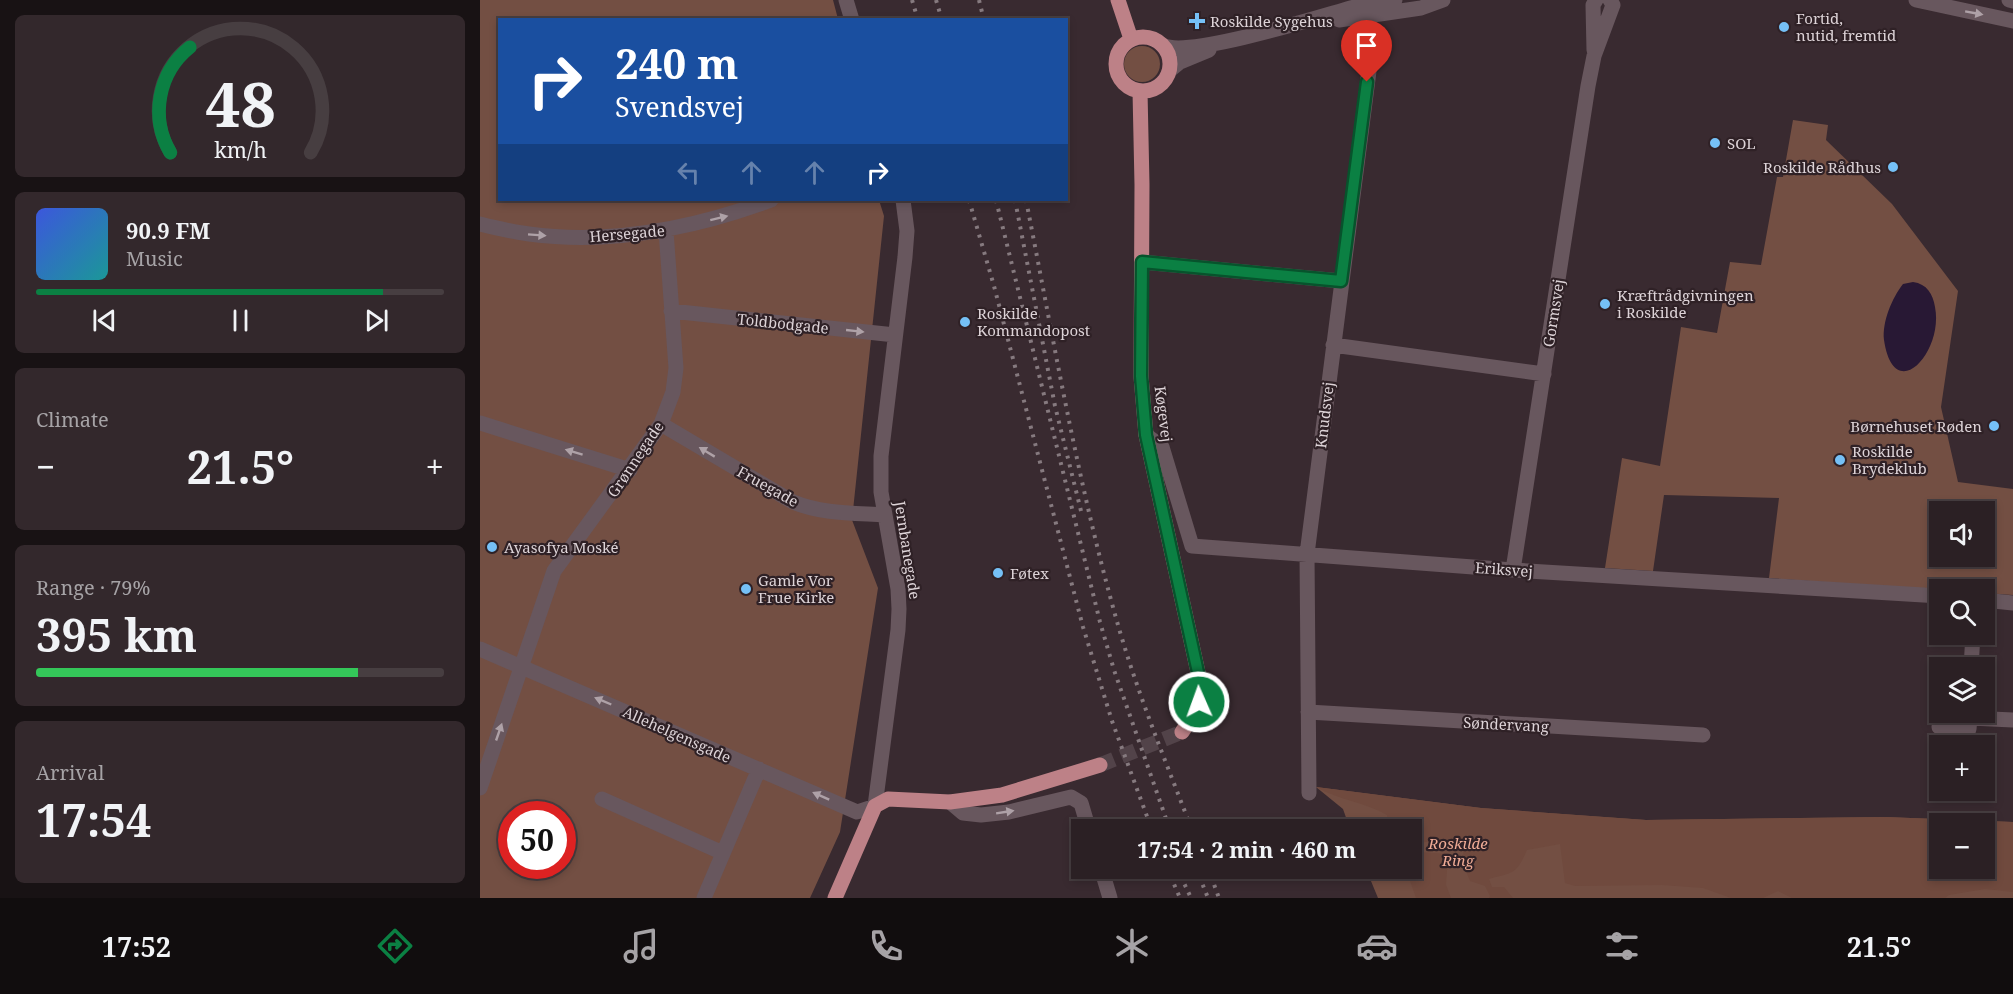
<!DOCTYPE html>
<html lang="en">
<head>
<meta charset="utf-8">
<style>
	:root { --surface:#2b2024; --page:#33282c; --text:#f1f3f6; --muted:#a6a3a6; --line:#473e41; --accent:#0b8043 }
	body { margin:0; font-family:"Noto Serif",serif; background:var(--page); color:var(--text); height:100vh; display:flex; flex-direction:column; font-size:22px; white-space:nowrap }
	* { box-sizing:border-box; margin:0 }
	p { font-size:20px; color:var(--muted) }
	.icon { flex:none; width:33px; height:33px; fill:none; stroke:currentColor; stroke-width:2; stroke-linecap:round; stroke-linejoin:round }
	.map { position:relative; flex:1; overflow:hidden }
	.details { display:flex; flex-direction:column; gap:15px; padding:15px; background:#181214; width:480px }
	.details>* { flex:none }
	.banner { position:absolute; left:18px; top:18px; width:570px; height:183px; border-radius:0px; box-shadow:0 3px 9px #0003,0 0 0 2px var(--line); background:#1a4fa0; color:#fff; overflow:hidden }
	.fabs { position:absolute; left:1449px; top:501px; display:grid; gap:12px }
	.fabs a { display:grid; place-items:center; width:66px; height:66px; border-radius:0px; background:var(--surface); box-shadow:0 3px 9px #0003,0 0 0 2px var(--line); font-size:30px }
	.speed { position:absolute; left:18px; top:801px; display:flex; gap:12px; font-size:30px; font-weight:700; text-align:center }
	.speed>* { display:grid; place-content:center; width:78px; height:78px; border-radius:50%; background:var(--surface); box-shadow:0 3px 9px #0003,0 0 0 2px var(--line); line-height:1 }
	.speed .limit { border:9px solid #d22; background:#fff; color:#111 }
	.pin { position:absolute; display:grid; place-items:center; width:51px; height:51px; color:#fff; margin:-62px -26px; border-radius:50% 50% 50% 0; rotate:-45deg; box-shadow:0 0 6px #0007 }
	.pin .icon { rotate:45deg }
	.me { position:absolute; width:66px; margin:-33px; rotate:358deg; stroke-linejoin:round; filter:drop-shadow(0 0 4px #0008) }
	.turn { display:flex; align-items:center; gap:21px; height:126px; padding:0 18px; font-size:27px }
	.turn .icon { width:78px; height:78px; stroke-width:2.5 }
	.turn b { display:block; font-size:42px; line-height:51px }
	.lanes { display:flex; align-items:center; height:57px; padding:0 18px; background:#0003; justify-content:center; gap:30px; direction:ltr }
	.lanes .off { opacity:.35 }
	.big { font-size:45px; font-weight:700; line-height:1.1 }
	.details .widget { flex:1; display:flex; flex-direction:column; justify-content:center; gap:9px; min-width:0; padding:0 21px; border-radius:9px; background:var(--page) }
	.details .dial { align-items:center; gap:0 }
	.dial svg { height:156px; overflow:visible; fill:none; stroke:var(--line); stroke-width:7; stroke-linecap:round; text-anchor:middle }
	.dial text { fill:var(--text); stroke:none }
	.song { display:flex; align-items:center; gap:18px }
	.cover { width:72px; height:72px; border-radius:9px; background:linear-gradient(135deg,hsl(230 70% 55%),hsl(180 70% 35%)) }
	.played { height:6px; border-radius:3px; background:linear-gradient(90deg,var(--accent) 85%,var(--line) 85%) }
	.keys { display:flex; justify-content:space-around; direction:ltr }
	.heat { display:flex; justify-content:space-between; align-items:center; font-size:33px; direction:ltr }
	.charge { height:9px; border-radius:4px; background:linear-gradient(90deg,#34c759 79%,var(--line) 0) }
	.trip { position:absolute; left:591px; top:819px; width:351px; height:60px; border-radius:0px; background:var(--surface); box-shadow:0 3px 9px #0003,0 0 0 2px var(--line); font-weight:700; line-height:60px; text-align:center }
	.tab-bar { display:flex; height:96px; justify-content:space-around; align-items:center; background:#110d0e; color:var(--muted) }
	.tab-bar .icon { width:42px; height:42px }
	.tab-bar .current { color:var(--accent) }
	.tab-bar b { font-size:27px; color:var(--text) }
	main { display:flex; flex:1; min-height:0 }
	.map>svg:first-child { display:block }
	.green { fill:#734f43; fill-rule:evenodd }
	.forest { fill:#704a3e; fill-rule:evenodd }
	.water { fill:#281834 }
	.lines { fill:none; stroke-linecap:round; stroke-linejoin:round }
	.major-tunnel { stroke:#524349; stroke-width:15; stroke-dasharray:15 8; stroke-linecap:butt }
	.minor { stroke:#68575e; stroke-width:15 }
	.major { stroke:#bd8187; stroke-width:15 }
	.rail { stroke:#867a7f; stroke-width:4; stroke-dasharray:3 6; stroke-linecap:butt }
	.oneway { fill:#aea1a7 }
	.route-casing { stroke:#07532c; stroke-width:15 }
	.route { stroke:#0b8043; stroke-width:10 }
	.poi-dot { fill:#75c0f6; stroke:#2f2126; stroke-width:2 }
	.labels { text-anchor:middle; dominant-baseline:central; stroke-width:4.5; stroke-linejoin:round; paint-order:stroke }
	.poi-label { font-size:15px; fill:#ddd3d7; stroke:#2f2126; text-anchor:start }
	.street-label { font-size:15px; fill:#ddd3d7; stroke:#2f2126 }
	.park-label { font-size:15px; font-style:italic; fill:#f0ac96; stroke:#2f2126 }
</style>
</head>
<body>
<main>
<section class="details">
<div class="widget dial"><svg viewBox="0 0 100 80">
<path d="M14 69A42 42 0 1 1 86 69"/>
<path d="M14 69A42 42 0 0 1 24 15" stroke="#0b8043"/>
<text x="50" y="56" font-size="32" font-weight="700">48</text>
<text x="50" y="72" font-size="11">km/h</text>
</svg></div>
<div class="widget">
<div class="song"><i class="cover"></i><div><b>90.9 FM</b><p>Music</p></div></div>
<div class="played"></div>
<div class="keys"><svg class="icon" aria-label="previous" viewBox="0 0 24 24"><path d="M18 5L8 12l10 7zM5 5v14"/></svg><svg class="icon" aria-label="pause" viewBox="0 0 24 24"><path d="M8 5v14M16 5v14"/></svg><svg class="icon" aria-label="next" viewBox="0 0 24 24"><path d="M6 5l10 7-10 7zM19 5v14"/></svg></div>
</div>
<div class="widget"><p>Climate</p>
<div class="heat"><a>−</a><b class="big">21.5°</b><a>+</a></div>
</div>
<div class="widget"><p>Range · 79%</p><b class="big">395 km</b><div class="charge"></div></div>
<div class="widget"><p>Arrival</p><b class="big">17:54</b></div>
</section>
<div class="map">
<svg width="1533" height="898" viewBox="0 0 1533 898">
	<rect width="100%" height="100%" fill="#392a30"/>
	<path class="green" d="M0,0H353L358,19L20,20V200H399L404,216L372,520L398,588L360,832L330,898H0ZM32,814H82V866H32Z
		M644 64a18 18 0 1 1 36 0a18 18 0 1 1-36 0Z
		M1313,120L1348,125L1346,140L1412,204L1478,291L1461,407L1478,482L1533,489V595L1505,593L1504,590H1459L1289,578L1299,498L1184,495L1173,571L1125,568L1142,458L1180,466L1201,327L1237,333L1250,262L1281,265L1297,177H1303ZM1460,512H1504V556H1460Z
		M836,787L1001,808L1166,820L1405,817L1533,822V898H898L886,869L932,868V830L870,829L863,809ZM1460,824H1504V868H1460Z"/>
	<path class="forest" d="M836,787L1001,808L1166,820L1405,817L1533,822V892L1505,889L1469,895L1465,898H1312L1298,891L1283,898H1251L1223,888L1182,885L1095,886L1085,883L1080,844L1047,850C1036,875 1034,872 1009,879L1012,887H1024L1033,898H1009L1010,896L1005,886L990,881L984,866L983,848L959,841L932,843V830L908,829L907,815C884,802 859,800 836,787ZM1460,824H1504V868H1460Z
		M940,852L967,854L977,863L967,870L966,885L971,898H936L926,869L932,868V853Z"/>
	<path class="water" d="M1433,282C1447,284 1453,294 1455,307C1464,352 1414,407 1404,340C1402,322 1412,298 1423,284Z"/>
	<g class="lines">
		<path class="major-tunnel" d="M620,765L702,732"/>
		<path class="minor" d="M366,0L372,20
			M1436,0L1533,21
			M1529,0L1533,1
			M859,20L941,8L963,0
			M682,45C709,59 844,15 878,6C890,3 902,2 915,0
			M1114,50L1113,5L1116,0
			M689,71L700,62L729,50
			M0,224C16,228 33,232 49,234C131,245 215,228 291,200
			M662,262L861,281
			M191,311L415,335
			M853,345L1064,374
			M0,423L150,470
			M181,424L313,502C342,514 373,513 405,515
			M666,435L682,447L712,546L1033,570L1460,596
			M1033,570L1108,86L1114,56L1133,5L1130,0
			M1504,600L1533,603
			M0,649L377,812L395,806L418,630L419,609L418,589L401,492V456L425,257L427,231L423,200
			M1491,668L1493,634
			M828,712L1223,735
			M1490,712V718L1533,720
			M1459,727L1489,729L1490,718
			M0,788L74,571L181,424L193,392L196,368L186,231
			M829,793L827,554L893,40
			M122,799L243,853
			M470,802L483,813L501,815L529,812L591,797L601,803L609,830
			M621,868L630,898
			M224,898L279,769"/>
		<path class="major" d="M638,0L651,39
			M636 64a27 27 0 1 1 54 0a27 27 0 1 1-54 0Z
			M660,91L662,185L661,376L666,435L721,686C719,704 713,717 702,732
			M355,898L395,806L408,799L470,802L522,795L620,765"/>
		<path class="rail" d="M432,0L438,20
			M456,0L462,20
			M499,0L504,20
			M489,200L514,286L603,627L632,721L672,830
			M516,200L620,622L634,670L690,830
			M535,200L575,406L602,515
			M546,200C574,342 598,485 638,625C658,695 686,762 712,830
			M687,868L700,898
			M697,868L711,898
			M716,868L728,898
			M728,868L739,898"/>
	</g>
	<defs><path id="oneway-solid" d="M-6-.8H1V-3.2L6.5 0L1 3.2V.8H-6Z" transform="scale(1.5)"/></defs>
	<g class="oneway">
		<use href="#oneway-solid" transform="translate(1494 13) rotate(10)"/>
		<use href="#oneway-solid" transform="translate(239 218) rotate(-14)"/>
		<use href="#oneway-solid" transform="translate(57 235) rotate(4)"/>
		<use href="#oneway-solid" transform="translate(375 331) rotate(6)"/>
		<use href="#oneway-solid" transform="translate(94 452) rotate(-163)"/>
		<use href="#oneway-solid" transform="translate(227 452) rotate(-149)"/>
		<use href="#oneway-solid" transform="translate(123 701) rotate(-157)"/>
		<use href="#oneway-solid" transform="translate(19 732) rotate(-71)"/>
		<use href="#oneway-solid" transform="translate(341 796) rotate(-156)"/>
		<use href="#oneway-solid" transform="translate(525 812) rotate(-9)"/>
	</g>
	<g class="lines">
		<g class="route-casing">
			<path id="route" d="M719,702L721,686L666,435L661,376L662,262L861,281L887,82"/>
		</g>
		<use href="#route" class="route"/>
	</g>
	<g class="poi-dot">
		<path d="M714 12h6v6h6v6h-6v6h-6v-6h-6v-6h6z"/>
		<circle cx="1304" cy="27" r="6"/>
		<circle cx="1235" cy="143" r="6"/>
		<circle cx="1413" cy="167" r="6"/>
		<circle cx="1125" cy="304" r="6"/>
		<circle cx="485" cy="322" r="6"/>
		<circle cx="1514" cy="426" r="6"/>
		<circle cx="1360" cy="460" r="6"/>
		<circle cx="12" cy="547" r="6"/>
		<circle cx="518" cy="573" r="6"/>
		<circle cx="266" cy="589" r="6"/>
	</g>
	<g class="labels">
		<g class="poi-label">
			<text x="1316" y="18">Fortid,<tspan x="1316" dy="17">nutid, fremtid</tspan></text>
			<text x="730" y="21">Roskilde Sygehus</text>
			<text x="1247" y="143">SOL</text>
			<text x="1401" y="167" text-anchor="end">Roskilde Rådhus</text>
			<text x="1137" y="295">Kræftrådgivningen<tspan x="1137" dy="17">i Roskilde</tspan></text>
			<text x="497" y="313">Roskilde<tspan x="497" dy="17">Kommandopost</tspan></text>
			<text x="1502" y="426" text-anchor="end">Børnehuset Røden</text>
			<text x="1372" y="451">Roskilde<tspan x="1372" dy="17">Brydeklub</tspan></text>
			<text x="24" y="547">Ayasofya Moské</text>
			<text x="530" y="573">Føtex</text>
			<text x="278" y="580">Gamle Vor<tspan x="278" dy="17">Frue Kirke</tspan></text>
		</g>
		<g class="street-label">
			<text transform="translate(147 233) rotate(-5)">Hersegade</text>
			<text transform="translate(1073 313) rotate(-81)">Gormsvej</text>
			<text transform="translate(303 323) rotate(6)">Toldbodgade</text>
			<text transform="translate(684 414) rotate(83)">Køgevej</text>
			<text transform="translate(844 415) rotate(-83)">Knudsvej</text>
			<text transform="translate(155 459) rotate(-56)">Grønnegade</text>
			<text transform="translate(288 486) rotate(29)">Fruegade</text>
			<text transform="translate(428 550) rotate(81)">Jernbanegade</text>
			<text transform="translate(1024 569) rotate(4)">Eriksvej</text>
			<text transform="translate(1026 724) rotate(3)">Søndervang</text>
			<text transform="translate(197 734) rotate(24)">Allehelgensgade</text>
		</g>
		<g class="park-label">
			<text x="978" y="843">Roskilde<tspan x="978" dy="17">Ring</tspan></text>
		</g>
	</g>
</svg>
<div class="fabs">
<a><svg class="icon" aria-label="sound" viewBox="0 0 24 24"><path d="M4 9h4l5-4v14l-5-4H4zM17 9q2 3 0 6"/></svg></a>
<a><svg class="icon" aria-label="search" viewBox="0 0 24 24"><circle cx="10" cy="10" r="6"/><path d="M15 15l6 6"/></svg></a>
<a><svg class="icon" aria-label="layers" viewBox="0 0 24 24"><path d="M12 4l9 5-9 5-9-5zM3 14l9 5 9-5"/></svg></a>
<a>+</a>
<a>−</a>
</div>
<div class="speed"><div class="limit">50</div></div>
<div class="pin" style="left:887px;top:82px;background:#d93025"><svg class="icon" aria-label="arrive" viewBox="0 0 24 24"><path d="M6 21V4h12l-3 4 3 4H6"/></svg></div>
<svg class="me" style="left:719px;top:702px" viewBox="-20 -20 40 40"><circle r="17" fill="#0b8043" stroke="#fff" stroke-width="3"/><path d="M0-11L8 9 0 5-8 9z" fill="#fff"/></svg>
<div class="trip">17:54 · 2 min · 460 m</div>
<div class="banner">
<div class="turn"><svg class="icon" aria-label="right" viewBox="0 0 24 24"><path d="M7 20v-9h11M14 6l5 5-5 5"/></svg><div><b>240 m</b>Svendsvej</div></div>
<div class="lanes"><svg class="icon off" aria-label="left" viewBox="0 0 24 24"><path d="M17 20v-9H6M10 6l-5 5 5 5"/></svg><svg class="icon off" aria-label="ahead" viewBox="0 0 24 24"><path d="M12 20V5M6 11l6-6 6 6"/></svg><svg class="icon off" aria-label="ahead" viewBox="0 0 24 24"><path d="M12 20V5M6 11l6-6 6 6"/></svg><svg class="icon" aria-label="right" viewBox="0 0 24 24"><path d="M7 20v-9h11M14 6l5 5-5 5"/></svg></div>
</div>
</div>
</main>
<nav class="tab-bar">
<b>17:52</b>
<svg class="icon current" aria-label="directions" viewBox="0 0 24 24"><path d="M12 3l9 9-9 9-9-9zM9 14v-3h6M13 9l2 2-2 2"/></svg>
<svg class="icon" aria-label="music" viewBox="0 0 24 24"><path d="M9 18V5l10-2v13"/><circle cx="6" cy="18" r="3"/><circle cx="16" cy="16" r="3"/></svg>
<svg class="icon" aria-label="phone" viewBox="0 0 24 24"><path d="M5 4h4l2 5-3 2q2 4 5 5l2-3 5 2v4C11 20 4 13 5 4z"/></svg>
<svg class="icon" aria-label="climate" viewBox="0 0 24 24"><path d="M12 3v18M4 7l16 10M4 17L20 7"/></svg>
<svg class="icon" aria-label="car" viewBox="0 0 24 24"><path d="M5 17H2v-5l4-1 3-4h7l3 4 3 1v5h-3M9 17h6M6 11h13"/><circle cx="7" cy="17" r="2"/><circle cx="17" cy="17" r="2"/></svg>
<svg class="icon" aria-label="filters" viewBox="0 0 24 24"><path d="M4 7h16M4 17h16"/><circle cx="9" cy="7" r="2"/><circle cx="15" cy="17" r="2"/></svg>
<b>21.5°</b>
</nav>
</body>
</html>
